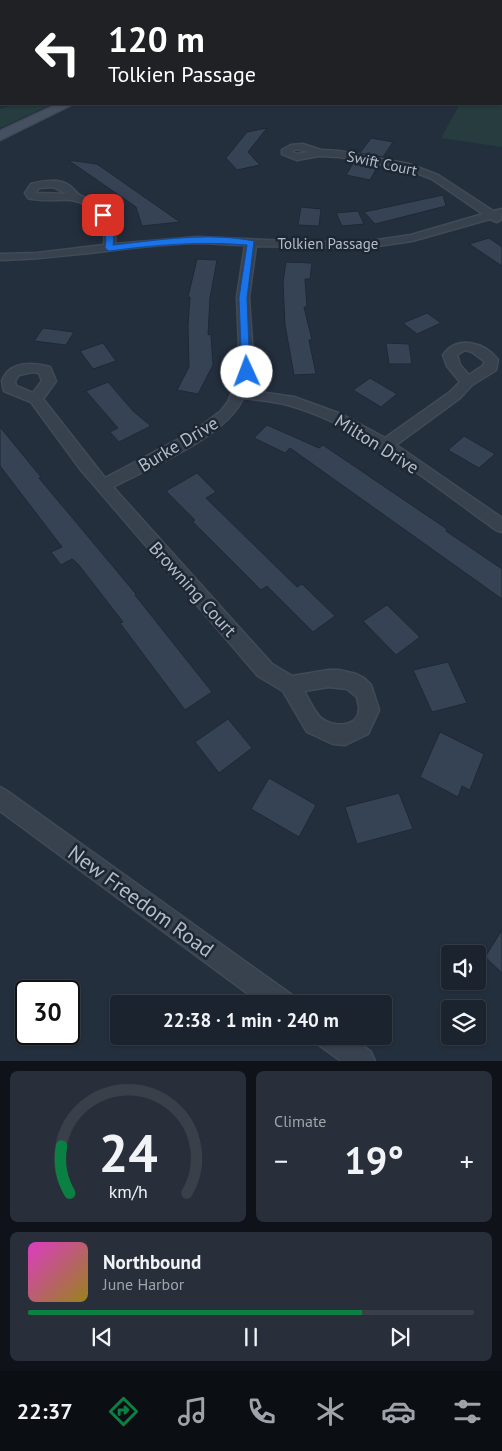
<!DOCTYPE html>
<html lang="en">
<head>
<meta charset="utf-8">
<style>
	:root { --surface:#1b232e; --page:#282f3a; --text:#f1f3f6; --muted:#a0a4aa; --line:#39404a; --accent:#0b8043 }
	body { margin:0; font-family:"PT Sans",sans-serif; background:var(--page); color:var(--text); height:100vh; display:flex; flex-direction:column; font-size:19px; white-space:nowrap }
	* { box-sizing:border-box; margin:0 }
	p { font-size:16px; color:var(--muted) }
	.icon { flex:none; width:28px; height:28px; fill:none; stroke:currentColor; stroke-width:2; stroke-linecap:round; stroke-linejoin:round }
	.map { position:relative; height:1061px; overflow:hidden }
	.side { display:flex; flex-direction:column; gap:10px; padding:10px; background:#0f1319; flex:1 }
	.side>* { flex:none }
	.guide { position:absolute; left:0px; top:0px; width:502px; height:105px; box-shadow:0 1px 4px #0004,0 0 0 1px var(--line); background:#202124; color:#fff; overflow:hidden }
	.tools { position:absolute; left:441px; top:945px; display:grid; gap:10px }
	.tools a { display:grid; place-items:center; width:45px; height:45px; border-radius:5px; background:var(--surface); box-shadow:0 1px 4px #0004,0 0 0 1px var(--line); font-size:25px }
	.speed { position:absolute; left:15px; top:980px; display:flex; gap:10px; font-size:25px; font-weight:700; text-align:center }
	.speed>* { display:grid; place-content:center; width:65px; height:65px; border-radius:50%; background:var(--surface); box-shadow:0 1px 4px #0004,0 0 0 1px var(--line); line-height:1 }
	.speed .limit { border:2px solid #111; border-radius:8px; background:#fff; color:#111 }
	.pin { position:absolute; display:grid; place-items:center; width:42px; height:42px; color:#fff; margin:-21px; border-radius:10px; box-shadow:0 2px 8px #0006 }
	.me { position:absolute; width:55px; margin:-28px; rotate:358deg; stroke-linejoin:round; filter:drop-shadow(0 0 4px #0008) }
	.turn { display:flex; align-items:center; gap:18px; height:105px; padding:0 25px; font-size:22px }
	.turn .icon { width:65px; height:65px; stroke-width:2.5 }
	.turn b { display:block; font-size:35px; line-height:42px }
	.big { font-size:38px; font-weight:700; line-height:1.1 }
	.side .tile { flex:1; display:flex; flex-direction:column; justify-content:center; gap:8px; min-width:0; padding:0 18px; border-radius:8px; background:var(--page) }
	.side .dial { align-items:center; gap:0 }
	.dial svg { height:130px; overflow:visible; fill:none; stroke:var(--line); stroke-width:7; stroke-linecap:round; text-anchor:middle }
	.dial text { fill:var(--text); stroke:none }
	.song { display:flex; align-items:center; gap:15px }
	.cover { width:60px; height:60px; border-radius:8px; background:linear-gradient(135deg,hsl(310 70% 55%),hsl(50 70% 35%)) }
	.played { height:5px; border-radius:2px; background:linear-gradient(90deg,var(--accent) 75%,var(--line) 75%) }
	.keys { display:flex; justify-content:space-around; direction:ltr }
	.heat { display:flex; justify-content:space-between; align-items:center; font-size:28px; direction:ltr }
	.side .tiles { flex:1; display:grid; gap:10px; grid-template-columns:1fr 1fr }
	.tile:last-child { grid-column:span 2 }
	.trip { position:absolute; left:110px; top:995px; width:282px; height:50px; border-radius:5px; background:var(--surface); box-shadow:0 1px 4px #0004,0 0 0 1px var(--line); font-weight:700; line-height:50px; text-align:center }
	.menu { display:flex; height:80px; justify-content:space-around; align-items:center; background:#0b0e12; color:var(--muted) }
	.menu .icon { width:35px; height:35px }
	.menu .on { color:var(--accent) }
	.menu b { font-size:22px; color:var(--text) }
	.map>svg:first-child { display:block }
	.green { fill:#263c3f }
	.building { fill:#364354; stroke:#1f2835 }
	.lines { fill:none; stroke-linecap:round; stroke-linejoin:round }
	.lane-casing { stroke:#414a57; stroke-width:2 }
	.street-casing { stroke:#414a57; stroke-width:3 }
	.secondary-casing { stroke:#414a57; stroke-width:3 }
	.lane { fill:#38414e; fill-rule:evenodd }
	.street { fill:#38414e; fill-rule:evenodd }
	.secondary { fill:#465061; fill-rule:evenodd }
	.route { fill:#1a73e8; stroke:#114b97 }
	.labels { text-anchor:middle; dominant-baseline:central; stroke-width:5; stroke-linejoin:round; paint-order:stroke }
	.far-street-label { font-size:15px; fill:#b4bcc9; stroke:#1d2633 }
	.street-label { font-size:18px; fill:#b4bcc9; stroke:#1d2633 }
	.near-street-label { font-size:21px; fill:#b4bcc9; stroke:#1d2633 }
</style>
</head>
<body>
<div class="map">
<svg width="502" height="1061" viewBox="0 0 502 1061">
	<rect width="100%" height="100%" fill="#242f3e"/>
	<path class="green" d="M502,27V147L441,138L460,104H501Z
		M9,104H53L0,128V109L9,106Z"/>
	<path class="building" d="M267,128L248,152L260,165L237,170L226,158L247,132Z
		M371,138L393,142L383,157L360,153Z
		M68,160L97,164L180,222L142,226L136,207Z
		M354,162L378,166L370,180L346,175Z
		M443,195L446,206L375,224L364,212Z
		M301,207L321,209L319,226L298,225Z
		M358,211L364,224L342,226L336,213Z
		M489,238L502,247V266L469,244Z
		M197,259L217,260L210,298L208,335L211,334L213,365L198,394L177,390L189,367L188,326L190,297H188Z
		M286,262L312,263L310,279H305L307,307H304L312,340H309L316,374L294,375L285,325L283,282Z
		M427,313L441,323L417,334L403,323Z
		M43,328L74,332L66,345L34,341Z
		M103,343L116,361L93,369L80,351Z
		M386,343L409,344L412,364H389Z
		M370,378L397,394L381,407L353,390Z
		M108,382L133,411L151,426L119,442L110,432L118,428L86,391Z
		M267,425L319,448L323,445L447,529L446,531L502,569V599L290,448L285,453L254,438Z
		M0,427L41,477L39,478L136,594L135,595L212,692L185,710L120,623L123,622L78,564L72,559L61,565L51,552L62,547L0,466Z
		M464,436L495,454L479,468L448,450Z
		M197,473L216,492L206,498L297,587L302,584L335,616L313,632L267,586L261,590L193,522L195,520L166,491Z
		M387,605L420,637L396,655L363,621Z
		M448,662L467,703L432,712L413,670Z
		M228,719L252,748L219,773L195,742Z
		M440,732L484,754L470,790L462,786L458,797L420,777Z
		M269,778L316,805L299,837L251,809Z
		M399,793L413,829L357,844L345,807Z
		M502,930V973L485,957Z"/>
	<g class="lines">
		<g class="lane-casing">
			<path id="lane" d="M190,0H194L195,1H192Z
				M228,0H232L233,1H230Z"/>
		</g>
		<g class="street-casing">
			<path id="street" d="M303,144L321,150L339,151L409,164L438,175L493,211L502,209V215L500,216L502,219L497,222L490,219L412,241L364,248L256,246L249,297L254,372L246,390L294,397L341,414L385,438L450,392L460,382L447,366L443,355C457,335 485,342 498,360L496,370L472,385L460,398L396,445L502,518V532L496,530C431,484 366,427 288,405C274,401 258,400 243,398C227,436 149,468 113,487L272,664L292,676L329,670H339L356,674L364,678L371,685L379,710L368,734L345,745L333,744L307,732L283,691L258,676L81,470L31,402L4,391L2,381C9,361 32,362 50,367L56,381L43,399L105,478L196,430L221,411L228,402L240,372L237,297L245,245C228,245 212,243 195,243C130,245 65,259 0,260V254L37,253L104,245C107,223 94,203 71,200C57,199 43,202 28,198L25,193L31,184C44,181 58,178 70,186C74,189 77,195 82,196C102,205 118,220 115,244L197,237L311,242H364L411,235L483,214L432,179L404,168L339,157L319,156L297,160L282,154V150L291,145ZM295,149L310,152L297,154L292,152ZM53,187L67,194L35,193L39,188ZM465,350L472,352L484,361V365L469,375L460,365L457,355ZM33,372L39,373L42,381L33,393L16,386L15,381L19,375ZM329,687L347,689L357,697C357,700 359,705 359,708C359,728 333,728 321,718C314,712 309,699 304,691Z
				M0,787L7,791L292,995L295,1004H262L0,811Z
				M315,1036H350L371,1052L375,1061H341L319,1045Z"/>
		</g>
		<g class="secondary-casing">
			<path id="secondary" d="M58,104H73L0,140V131Z"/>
		</g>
		<use href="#lane" class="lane"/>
		<use href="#street" class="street"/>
		<use href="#secondary" class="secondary"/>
	</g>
	<path class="route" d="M101,213H106C112,222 115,235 113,245C159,240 208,232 254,241L247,298L250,374H243L242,372L239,298L247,245C200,241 155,245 109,251L105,248L106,240Z"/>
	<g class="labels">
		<g class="far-street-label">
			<text transform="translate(382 163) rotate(12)">Swift Court</text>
			<text x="328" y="243">Tolkien Passage</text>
		</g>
		<g class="street-label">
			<text transform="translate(178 444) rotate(-31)">Burke Drive</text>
			<text transform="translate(377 444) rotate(32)">Milton Drive</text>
			<text transform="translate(193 589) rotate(48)">Browning Court</text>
		</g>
		<g class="near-street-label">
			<text transform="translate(141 901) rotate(36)">New Freedom Road</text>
		</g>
	</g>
</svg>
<div class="tools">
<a><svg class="icon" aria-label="sound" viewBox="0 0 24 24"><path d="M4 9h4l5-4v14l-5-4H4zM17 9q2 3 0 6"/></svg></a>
<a><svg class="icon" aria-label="layers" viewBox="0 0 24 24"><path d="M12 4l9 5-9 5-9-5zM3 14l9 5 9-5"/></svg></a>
</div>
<div class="speed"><div class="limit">30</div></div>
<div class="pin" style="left:103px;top:215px;background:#d93025"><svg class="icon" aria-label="arrive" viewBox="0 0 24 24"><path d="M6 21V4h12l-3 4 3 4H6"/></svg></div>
<svg class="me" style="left:247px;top:372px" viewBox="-20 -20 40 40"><circle r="19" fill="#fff"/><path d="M0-13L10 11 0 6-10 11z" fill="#1a73e8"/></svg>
<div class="trip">22:38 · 1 min · 240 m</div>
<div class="guide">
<div class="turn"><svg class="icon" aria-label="left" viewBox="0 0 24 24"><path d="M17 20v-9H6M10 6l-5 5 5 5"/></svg><div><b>120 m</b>Tolkien Passage</div></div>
</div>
</div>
<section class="side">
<div class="tiles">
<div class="tile dial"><svg viewBox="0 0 100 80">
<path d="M14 69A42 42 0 1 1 86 69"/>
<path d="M14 69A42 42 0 0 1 9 40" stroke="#0b8043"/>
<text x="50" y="56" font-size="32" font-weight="700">24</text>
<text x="50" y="72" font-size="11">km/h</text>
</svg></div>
<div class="tile"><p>Climate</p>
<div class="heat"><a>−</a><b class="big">19°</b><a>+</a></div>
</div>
<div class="tile">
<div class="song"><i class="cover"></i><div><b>Northbound</b><p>June Harbor</p></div></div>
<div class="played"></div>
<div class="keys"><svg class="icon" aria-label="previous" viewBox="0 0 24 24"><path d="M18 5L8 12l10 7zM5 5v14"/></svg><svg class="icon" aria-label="pause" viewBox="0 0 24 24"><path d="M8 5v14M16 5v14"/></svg><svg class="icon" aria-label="next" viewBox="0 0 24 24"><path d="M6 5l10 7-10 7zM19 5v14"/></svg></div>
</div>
</div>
</section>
<nav class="menu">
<b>22:37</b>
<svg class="icon on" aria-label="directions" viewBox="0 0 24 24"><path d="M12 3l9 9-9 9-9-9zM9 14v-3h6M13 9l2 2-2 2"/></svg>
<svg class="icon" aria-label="music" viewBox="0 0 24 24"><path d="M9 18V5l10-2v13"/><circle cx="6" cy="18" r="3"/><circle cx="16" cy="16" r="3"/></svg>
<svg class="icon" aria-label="phone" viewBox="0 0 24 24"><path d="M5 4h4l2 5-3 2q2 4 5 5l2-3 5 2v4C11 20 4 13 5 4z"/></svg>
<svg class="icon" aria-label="climate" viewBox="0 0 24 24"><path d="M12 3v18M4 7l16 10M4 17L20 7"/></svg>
<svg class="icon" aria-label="car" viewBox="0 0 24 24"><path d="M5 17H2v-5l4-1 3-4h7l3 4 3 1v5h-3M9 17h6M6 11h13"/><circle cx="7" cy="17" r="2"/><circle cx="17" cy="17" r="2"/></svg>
<svg class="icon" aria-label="filters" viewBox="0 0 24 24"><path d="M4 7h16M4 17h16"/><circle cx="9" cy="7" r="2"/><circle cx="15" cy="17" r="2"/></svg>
</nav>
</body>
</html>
